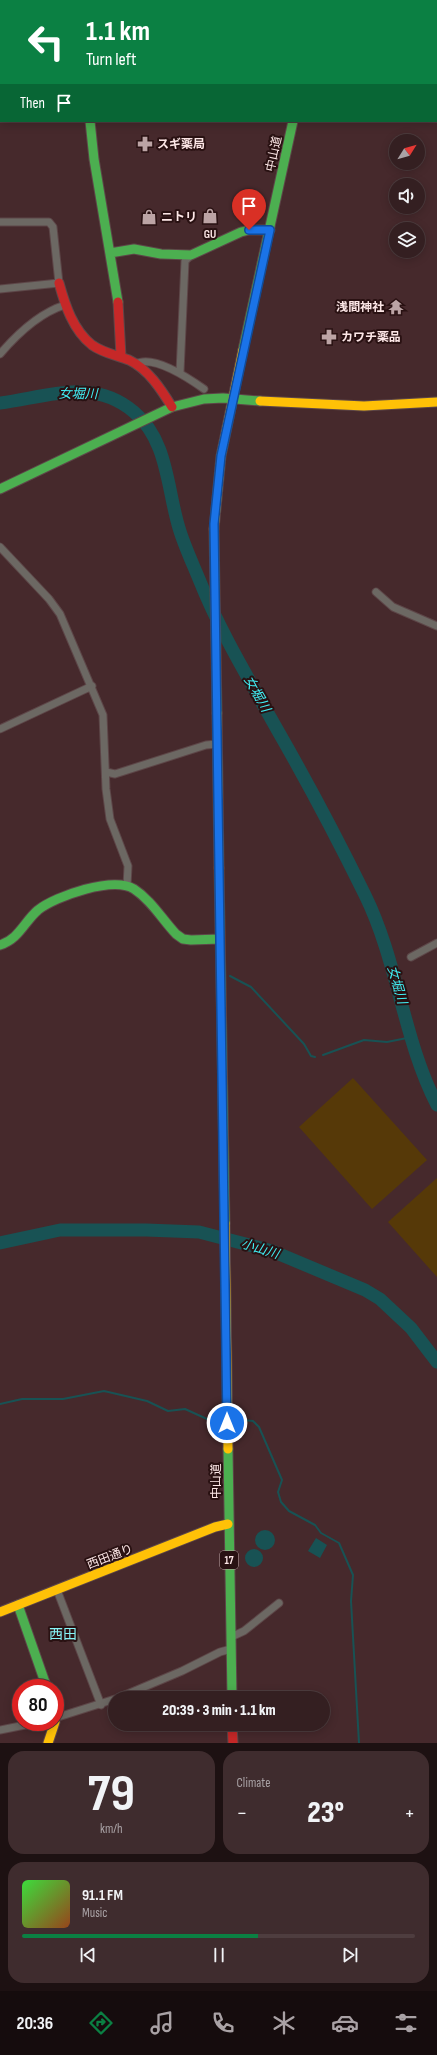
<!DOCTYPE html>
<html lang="en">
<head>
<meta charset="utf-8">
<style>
	:root { --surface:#341f21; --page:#3f2c2e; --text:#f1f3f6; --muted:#a9a2a5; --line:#4e3d3f; --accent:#0b8043 }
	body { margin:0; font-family:"Sofia Sans Condensed","Noto Sans JP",sans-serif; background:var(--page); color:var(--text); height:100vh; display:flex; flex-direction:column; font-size:15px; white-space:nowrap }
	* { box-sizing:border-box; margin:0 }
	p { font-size:13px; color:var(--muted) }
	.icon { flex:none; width:22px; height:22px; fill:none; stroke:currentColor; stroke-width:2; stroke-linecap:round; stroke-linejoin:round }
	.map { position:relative; height:1743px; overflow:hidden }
	.sheet { display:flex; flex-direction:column; gap:8px; padding:8px; background:#1d1112; flex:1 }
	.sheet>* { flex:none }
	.banner { position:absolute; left:0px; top:0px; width:437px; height:122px; box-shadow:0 2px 10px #0003,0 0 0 1px var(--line); background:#0b8043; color:#fff; overflow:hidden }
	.needle { width:26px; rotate:53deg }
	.buttons { position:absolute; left:389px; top:134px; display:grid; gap:8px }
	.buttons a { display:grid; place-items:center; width:36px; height:36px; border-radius:50%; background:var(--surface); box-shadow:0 2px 10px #0003,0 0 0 1px var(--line); font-size:20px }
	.speed { position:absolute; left:12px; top:1679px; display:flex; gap:8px; font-size:20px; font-weight:700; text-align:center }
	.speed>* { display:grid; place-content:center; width:52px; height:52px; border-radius:50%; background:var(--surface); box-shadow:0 2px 10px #0003,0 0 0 1px var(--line); line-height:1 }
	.speed .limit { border:6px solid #d22; background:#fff; color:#111 }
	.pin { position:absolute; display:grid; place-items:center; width:34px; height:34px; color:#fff; margin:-41px -17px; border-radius:50% 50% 50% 0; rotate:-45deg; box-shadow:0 0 4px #0007 }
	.pin .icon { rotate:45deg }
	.me { position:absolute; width:44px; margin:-22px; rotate:0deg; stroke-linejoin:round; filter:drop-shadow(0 0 3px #0008) }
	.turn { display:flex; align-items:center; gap:14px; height:84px; padding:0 20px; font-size:18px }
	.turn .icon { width:52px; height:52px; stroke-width:2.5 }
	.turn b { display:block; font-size:28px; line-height:34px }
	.then { display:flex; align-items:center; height:38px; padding:0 20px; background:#0003; gap:8px; font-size:15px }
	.big { font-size:30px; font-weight:800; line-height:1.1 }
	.sheet .tile { flex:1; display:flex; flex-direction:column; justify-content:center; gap:6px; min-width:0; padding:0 14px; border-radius:16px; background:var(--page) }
	.sheet .dial { align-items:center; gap:0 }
	.dial b { font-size:52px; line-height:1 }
	.song { display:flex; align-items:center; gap:12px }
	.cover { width:48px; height:48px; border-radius:6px; background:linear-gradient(135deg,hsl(120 70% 55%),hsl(20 70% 35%)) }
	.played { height:4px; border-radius:2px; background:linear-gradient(90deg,var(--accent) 60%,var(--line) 60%) }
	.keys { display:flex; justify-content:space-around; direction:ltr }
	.heat { display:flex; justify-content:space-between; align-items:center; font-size:22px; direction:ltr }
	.sheet .tiles { flex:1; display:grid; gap:8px; grid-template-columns:1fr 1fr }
	.tile:last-child { grid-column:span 2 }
	.trip { position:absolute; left:108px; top:1691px; width:222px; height:40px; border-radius:20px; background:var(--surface); box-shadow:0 2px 10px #0003,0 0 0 1px var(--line); font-weight:800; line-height:40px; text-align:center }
	.dock { display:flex; height:64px; justify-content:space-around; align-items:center; background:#150c0d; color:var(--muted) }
	.dock .icon { width:28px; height:28px }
	.dock .current { color:var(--accent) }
	.dock b { font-size:18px; color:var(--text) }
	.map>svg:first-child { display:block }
	.green { fill:#563908 }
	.water { fill:#185254 }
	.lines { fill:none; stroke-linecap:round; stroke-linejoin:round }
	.stream { stroke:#185254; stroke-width:2 }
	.river { stroke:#185254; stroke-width:13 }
	.secondary-tunnel { stroke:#614548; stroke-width:10; stroke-dasharray:10 5; stroke-linecap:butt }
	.street-casing { stroke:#5d4648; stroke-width:9 }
	.fast-casing { stroke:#5d4648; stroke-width:11 }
	.slow-casing { stroke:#5d4648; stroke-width:11 }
	.jam-casing { stroke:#5d4648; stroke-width:11 }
	.street { stroke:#6c6863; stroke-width:7 }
	.fast { stroke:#4caf50; stroke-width:9 }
	.slow { stroke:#ffc107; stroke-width:9 }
	.jam { stroke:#c62828; stroke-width:9 }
	.route-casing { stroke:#114b97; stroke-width:10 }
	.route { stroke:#1a73e8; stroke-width:7 }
	.labels { text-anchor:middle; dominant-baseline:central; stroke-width:4; stroke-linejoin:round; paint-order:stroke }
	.shield { fill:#291112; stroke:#bda6a6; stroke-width:1 }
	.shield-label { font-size:11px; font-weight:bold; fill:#fce6e6 }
	.poi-label { font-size:12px; font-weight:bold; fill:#fce6e6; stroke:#291112; text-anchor:start }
	.street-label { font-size:12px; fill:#fce6e6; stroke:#291112 }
	.water-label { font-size:13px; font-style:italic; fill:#40eff4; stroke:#291112 }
	.quarter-label { font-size:14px; fill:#88f4f7; stroke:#291112 }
</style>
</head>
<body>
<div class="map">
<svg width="437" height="1743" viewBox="0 0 437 1743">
	<rect width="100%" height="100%" fill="#46292c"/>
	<path class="green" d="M353,1078L427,1160L372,1209L299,1127Z
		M437,1178V1277L388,1222Z"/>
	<path class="water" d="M255 1540a10 10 0 1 1 20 0a10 10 0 1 1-20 0Z
		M316,1538L327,1545L320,1558L308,1551Z
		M245 1558a9 9 0 1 1 18 0a9 9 0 1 1-18 0Z"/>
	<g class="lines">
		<path class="stream" d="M230,976L251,987L304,1044L311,1056L315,1057
			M323,1055L364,1040L387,1042L412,1037
			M0,1404L22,1399H63L104,1391L147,1401L168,1411L185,1409L207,1419L223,1420
			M232,1419L253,1421L259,1427L282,1480L278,1492L281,1502L289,1511L315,1525L321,1533L339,1543L353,1575L351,1601L359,1743"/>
		<path class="river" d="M0,403C47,397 93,377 134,412C168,440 167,489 179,528C184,545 192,562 199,579C220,632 250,681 278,731C309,785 338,840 365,895C398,962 403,1039 437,1105
			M0,1243L60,1230H146L199,1232L272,1251L365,1290L380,1299L411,1328L437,1362"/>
		<path class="secondary-tunnel" d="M80,0V1"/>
		<g class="street-casing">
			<path id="street" d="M267,1V0
				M0,222H49L53,227L59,283L0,289
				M0,354C18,333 39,313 65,305
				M136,364C153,354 190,379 204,389
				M180,372L185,261L191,255
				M0,547L49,599L60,614L103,715L106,789L110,819L128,866L127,886
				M376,592L393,607L437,626
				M0,729L92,686
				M106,772L115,774L206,745L217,744
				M411,957L437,943
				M57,1590L101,1705
				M231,1637L244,1631L279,1603
				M118,1698L182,1671L220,1652L231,1649
				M55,1718L115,1699
				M0,1730L40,1722"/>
		</g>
		<g class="fast-casing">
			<path id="fast" d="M90,121L94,159L118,302
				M110,253L134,249L161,254L191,255L241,232L249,230H270
				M243,350L293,121
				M0,489L172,407L204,399L223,398L260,401
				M214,529L217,713
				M219,868L225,1223
				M0,945C19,939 24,922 38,910C56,896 113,876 134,889C151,900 162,919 176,934L183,939L191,940L220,939
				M228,1449L232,1698
				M18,1605L47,1688"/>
		</g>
		<g class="slow-casing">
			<path id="slow" d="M320,0V1
				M260,401L364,406L437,402
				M214,529L221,456L243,350
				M217,713L219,868
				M225,1223L228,1449
				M0,1612L215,1527L228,1524
				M48,1743L55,1722"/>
		</g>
		<g class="jam-casing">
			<path id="jam" d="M65,0L67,1
				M436,86L437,87
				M59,283C65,305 73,330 92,345C103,353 116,355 129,360C148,369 161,389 172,407
				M118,302L121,356
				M232,1724L233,1743"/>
		</g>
		<use href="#street" class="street"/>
		<use href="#fast" class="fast"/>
		<use href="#slow" class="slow"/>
		<use href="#jam" class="jam"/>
	</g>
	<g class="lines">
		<g class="route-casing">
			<path id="route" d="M227,1423L214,524L221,456L270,230H249"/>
		</g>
		<use href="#route" class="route"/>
	</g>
	<defs>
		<g id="pharmacy-bare" transform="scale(1.2)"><path d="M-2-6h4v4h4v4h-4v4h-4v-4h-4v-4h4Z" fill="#bca4a5" stroke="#291112" stroke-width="2.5" paint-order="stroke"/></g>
		<g id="shop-bare" transform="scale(1.2)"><path d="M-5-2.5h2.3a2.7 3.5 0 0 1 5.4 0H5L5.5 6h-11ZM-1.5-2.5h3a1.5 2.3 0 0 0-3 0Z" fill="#bca4a5" stroke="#291112" stroke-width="2.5" paint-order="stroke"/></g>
		<g id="temple-bare" transform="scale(1.2)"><path d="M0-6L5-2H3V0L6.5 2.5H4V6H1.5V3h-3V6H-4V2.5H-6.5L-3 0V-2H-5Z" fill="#bca4a5" stroke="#291112" stroke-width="2.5" paint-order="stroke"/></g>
	</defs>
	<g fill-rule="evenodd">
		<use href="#pharmacy-bare" x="145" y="144"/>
		<use href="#shop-bare" x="210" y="216"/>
		<use href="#shop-bare" x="149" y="217"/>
		<use href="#temple-bare" x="396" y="307"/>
		<use href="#pharmacy-bare" x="329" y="337"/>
	</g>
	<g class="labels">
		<rect class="shield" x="220" y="1551" width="18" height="18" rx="3"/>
		<g class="shield-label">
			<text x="229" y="1560">17</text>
		</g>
		<g class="poi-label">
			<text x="157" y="144">スギ薬局</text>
			<text x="161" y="217">ニトリ</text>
			<text x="210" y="234" text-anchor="middle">GU</text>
			<text x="384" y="307" text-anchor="end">浅間神社</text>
			<text x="341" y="337">カワチ薬品</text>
		</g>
		<g class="street-label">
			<text transform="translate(274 154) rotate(-78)">中山道</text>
			<text transform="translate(216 1481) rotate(-90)">中山道</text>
			<text transform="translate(110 1557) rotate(-21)">西田通り</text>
		</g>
		<g class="water-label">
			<text transform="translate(78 394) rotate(1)">女堀川</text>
			<text transform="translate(257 694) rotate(61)">女堀川</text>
			<text transform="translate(397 985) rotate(74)">女堀川</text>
			<text transform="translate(260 1249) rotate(17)">小山川</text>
		</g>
		<g class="quarter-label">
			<text x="63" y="1634">西田</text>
		</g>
	</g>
</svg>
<div class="buttons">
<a><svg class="needle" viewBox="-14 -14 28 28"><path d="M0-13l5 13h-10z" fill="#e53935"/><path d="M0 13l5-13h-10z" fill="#a9a2a5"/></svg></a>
<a><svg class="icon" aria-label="sound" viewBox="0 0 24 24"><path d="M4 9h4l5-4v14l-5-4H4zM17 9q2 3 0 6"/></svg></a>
<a><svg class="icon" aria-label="layers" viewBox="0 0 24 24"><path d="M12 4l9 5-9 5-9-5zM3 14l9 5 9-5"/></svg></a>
</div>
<div class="speed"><div class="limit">80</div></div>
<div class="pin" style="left:249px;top:230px;background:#d93025"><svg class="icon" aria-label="arrive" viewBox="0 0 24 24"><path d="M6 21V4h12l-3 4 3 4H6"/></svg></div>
<svg class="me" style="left:227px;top:1423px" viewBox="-20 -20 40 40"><circle r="17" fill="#1a73e8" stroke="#fff" stroke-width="3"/><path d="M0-11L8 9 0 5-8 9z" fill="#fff"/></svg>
<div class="trip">20:39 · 3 min · 1.1 km</div>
<div class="banner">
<div class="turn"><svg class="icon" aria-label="left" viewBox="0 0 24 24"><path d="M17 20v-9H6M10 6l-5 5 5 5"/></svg><div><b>1.1 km</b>Turn left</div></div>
<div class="then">Then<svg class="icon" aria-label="arrive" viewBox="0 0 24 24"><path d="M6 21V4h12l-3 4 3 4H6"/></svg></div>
</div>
</div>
<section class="sheet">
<div class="tiles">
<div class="tile dial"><b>79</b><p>km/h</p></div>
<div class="tile"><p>Climate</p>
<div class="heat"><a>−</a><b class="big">23°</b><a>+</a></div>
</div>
<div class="tile">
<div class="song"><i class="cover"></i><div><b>91.1 FM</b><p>Music</p></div></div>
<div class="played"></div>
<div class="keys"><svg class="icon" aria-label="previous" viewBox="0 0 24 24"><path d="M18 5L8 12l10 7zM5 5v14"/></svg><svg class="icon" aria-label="pause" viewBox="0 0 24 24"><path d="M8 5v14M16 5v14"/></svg><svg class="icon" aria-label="next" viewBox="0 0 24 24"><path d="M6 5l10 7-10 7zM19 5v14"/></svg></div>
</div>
</div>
</section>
<nav class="dock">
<b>20:36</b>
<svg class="icon current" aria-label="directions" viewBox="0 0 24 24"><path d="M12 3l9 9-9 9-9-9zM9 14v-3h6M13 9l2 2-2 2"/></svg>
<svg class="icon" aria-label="music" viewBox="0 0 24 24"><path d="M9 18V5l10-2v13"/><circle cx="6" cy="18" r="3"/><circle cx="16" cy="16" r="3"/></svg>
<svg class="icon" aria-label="phone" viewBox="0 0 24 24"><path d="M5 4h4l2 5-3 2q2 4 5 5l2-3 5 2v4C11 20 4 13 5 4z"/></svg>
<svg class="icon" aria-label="climate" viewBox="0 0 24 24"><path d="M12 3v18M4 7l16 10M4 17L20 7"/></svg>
<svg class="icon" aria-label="car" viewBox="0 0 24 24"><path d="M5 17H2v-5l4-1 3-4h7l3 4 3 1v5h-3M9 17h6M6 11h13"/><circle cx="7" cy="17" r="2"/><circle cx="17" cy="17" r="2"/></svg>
<svg class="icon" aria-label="filters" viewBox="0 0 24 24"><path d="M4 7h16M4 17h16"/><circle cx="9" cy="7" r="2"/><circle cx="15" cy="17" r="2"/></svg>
</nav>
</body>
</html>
